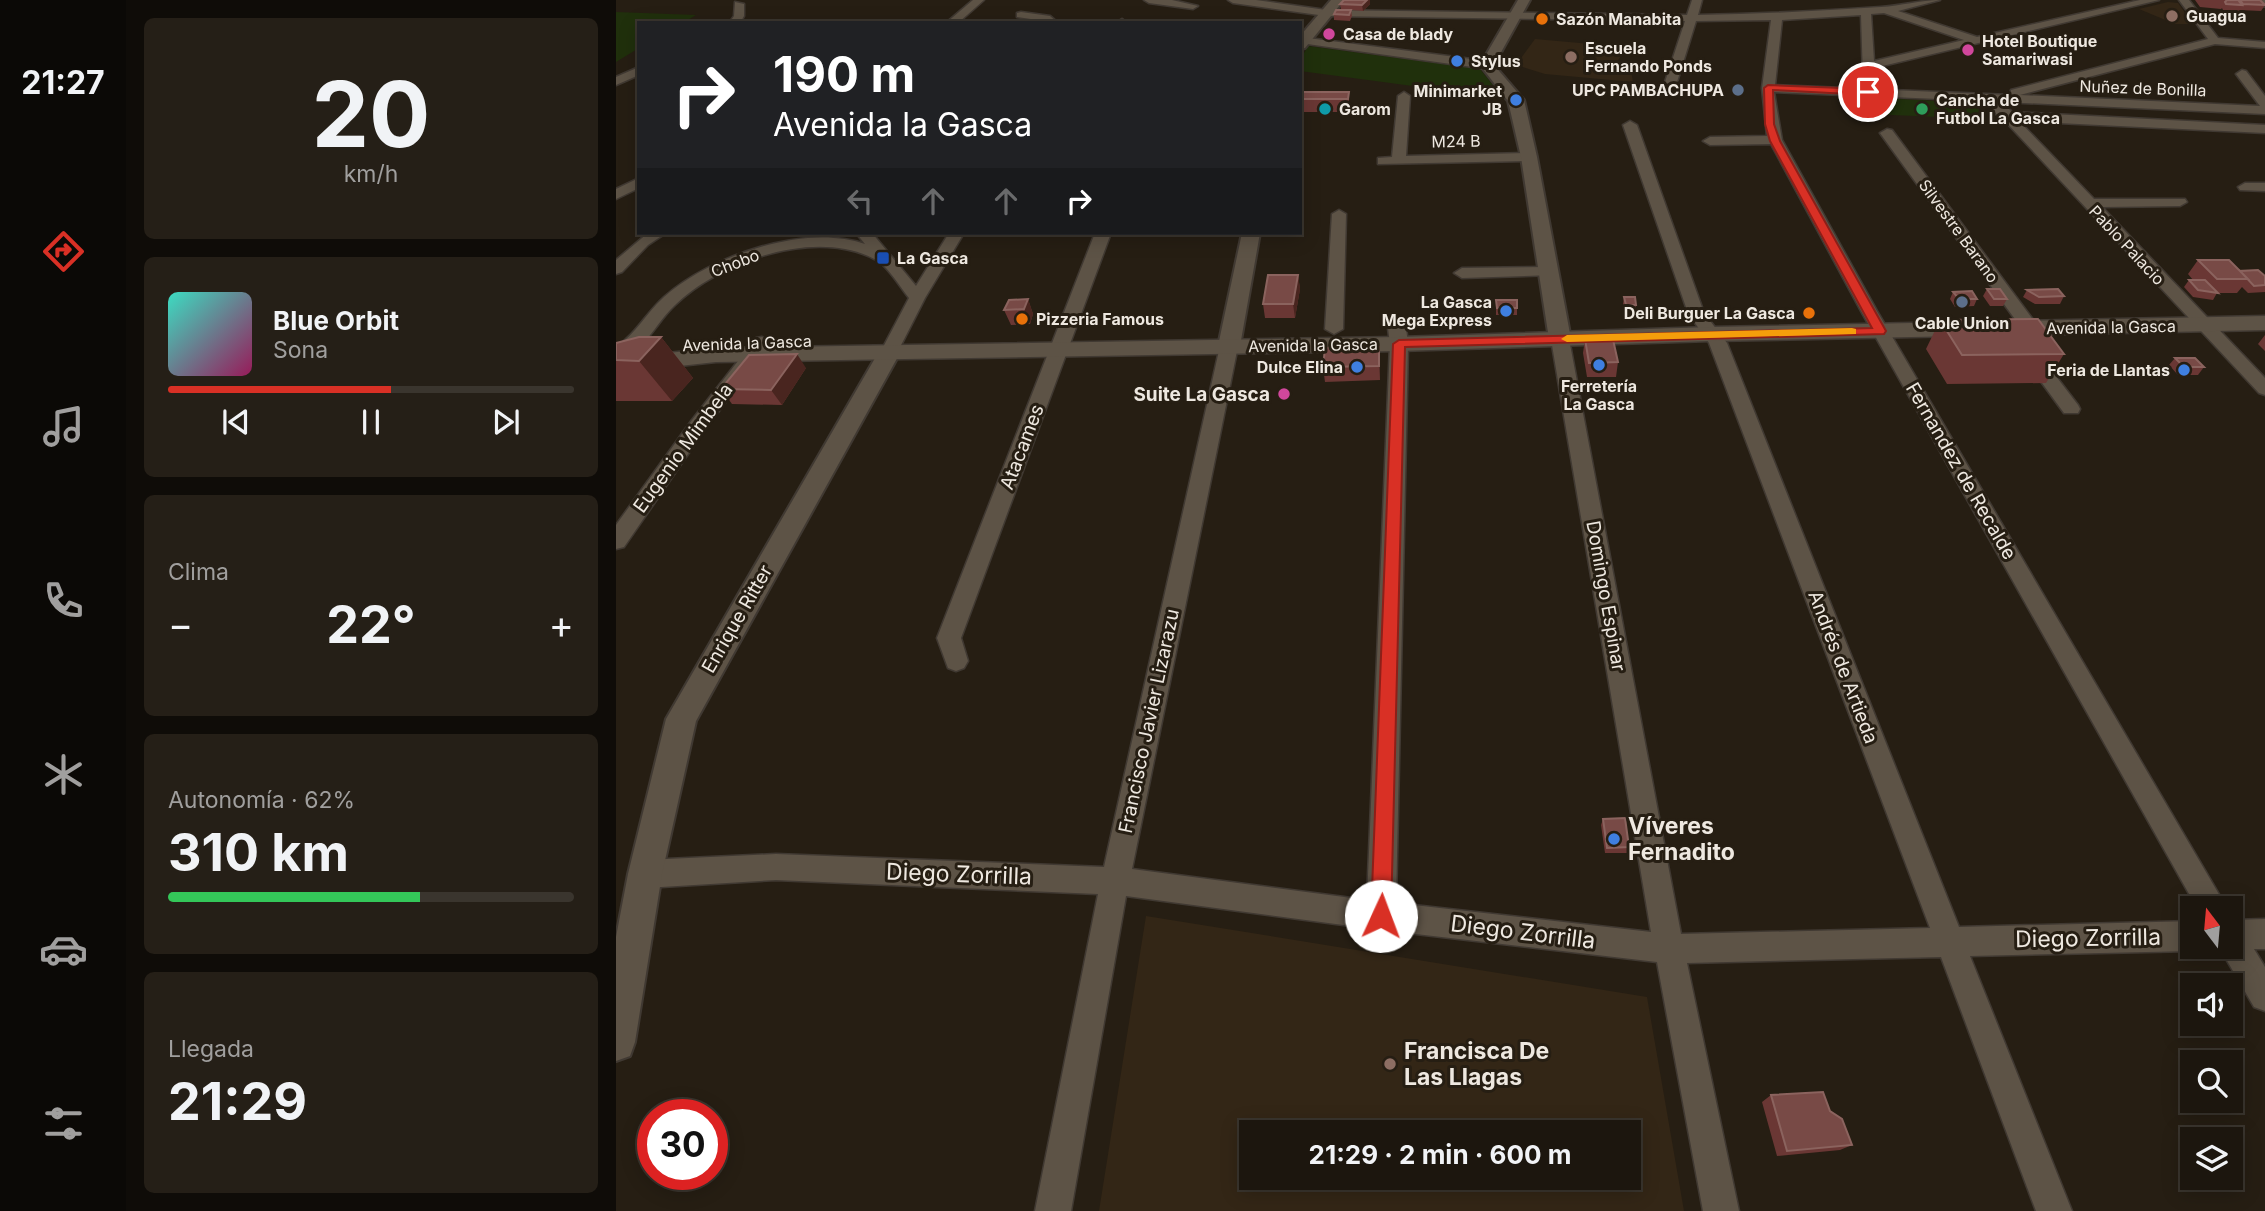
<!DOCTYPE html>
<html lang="es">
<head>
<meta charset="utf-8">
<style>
	:root { --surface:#1c160e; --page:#251f17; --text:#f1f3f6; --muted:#a09f9e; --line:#3a352e; --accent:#d93025 }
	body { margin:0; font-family:Inter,sans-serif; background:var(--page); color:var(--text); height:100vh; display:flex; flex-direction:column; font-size:26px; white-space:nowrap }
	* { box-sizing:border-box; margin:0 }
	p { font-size:23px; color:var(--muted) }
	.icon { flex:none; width:38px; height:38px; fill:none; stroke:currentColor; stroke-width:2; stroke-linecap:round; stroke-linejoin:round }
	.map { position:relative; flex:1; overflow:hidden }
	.panel { display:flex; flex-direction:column; gap:18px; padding:18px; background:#0f0c08; width:490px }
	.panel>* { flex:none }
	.hud { position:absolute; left:21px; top:21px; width:665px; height:214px; border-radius:0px; box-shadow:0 4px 18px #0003,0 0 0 2px var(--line); background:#202124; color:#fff; overflow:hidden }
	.needle { width:46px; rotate:344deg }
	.tools { position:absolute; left:1564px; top:896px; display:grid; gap:14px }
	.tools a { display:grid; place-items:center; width:63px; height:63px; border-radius:0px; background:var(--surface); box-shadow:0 4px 18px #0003,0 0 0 2px var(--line); font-size:35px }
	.speed { position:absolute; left:21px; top:1099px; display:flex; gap:14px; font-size:35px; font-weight:700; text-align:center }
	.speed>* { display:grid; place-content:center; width:91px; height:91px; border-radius:50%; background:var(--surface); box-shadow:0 4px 18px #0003,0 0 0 2px var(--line); line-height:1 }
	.speed .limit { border:10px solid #d22; background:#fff; color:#111 }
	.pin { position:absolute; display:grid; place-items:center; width:60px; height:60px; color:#fff; margin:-30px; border:4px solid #fff; border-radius:50%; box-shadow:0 2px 7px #0007 }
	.me { position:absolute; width:77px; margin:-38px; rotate:2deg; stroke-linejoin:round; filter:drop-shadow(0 0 5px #0008) }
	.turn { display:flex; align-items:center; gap:24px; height:147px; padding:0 21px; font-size:32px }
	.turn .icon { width:91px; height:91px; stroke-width:2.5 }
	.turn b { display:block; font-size:49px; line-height:60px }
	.lanes { display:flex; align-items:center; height:66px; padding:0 21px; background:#0003; justify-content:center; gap:35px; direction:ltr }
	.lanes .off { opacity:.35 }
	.big { font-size:52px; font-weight:700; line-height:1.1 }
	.panel .card { flex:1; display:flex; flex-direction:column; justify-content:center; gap:10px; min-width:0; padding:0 24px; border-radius:10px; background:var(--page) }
	.panel .dial { align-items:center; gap:0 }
	.dial b { font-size:91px; line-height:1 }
	.song { display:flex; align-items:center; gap:21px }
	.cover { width:84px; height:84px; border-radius:10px; background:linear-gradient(135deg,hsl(170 70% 55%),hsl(330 70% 35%)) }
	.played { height:7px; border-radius:4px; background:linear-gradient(90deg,var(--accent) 55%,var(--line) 55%) }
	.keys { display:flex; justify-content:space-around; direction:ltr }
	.heat { display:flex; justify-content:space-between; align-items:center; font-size:38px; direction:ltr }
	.charge { height:10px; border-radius:5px; background:linear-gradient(90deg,#34c759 62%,var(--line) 0) }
	.trip { position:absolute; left:623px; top:1120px; width:402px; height:70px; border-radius:0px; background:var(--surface); box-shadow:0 4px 18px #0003,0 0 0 2px var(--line); font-weight:700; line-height:70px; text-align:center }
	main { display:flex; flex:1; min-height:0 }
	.tabs { display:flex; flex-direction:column; width:126px; justify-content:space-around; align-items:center; background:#0b0906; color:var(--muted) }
	.tabs .icon { width:49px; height:49px }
	.tabs .selected { color:var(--accent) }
	.tabs b { font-size:32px; color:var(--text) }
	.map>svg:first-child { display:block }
	.built { fill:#332616; fill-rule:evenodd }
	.green { fill:#20300c }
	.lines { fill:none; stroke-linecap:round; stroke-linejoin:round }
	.minor-casing { stroke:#403932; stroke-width:3 }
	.tertiary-casing { stroke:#403932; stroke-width:4 }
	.secondary-casing { stroke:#403932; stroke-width:3 }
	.minor { fill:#5d5346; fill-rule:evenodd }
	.tertiary { fill:#5d5346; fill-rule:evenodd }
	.secondary { fill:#5d5346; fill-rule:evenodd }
	.wall { fill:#6a3734 }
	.shaded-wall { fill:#49251f }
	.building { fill:#784a46; stroke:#8b635e; stroke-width:2 }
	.route { fill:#d93025; stroke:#8d1f18; stroke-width:2 }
	.slow { fill:#f59e0b }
	.education-dot { fill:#8d6e63; stroke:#261e13; stroke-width:2.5 }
	.food-dot { fill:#e8710a; stroke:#261e13; stroke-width:2.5 }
	.hotel-dot { fill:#d1479c; stroke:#261e13; stroke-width:2.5 }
	.shop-dot { fill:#3f7fe0; stroke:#261e13; stroke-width:2.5 }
	.service-dot { fill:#5c6f8a; stroke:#261e13; stroke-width:2.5 }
	.culture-dot { fill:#0f9aa8; stroke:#261e13; stroke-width:2.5 }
	.leisure-dot { fill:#2e9e5b; stroke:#261e13; stroke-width:2.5 }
	.transit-dot { fill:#1a4fb4; stroke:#261e13; stroke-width:2.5 }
	.labels { text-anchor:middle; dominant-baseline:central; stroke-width:6; stroke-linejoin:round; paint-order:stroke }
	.far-poi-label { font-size:16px; font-weight:bold; fill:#eee8e0; stroke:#261e13; text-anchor:start }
	.far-street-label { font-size:16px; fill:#eee8e0; stroke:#261e13 }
	.poi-label { font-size:19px; font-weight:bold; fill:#eee8e0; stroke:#261e13; text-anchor:end }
	.street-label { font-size:19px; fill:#eee8e0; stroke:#261e13 }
	.near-poi-label { font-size:23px; font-weight:bold; fill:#eee8e0; stroke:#261e13; text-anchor:start }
	.near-street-label { font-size:23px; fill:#eee8e0; stroke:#261e13 }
</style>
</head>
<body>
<main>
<nav class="tabs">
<b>21:27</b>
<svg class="icon selected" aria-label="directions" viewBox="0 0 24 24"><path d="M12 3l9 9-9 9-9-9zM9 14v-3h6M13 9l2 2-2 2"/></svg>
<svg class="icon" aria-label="music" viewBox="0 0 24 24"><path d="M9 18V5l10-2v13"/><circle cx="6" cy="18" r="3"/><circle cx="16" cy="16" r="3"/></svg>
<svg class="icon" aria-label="phone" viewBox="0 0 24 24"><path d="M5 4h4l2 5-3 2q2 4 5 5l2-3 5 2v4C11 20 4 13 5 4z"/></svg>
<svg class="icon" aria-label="climate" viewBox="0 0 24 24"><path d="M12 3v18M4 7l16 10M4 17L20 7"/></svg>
<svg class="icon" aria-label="car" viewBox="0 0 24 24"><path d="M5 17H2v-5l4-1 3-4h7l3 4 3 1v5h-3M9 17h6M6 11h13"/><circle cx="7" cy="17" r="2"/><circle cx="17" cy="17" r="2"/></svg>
<svg class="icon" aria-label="filters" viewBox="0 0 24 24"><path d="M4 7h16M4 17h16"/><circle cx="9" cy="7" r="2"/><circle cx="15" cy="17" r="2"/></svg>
</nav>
<section class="panel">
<div class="card dial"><b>20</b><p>km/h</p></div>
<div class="card">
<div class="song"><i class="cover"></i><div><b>Blue Orbit</b><p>Sona</p></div></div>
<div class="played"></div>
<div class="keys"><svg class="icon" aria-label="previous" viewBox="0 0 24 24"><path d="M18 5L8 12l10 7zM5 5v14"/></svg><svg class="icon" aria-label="pause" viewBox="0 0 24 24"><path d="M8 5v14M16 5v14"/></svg><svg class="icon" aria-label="next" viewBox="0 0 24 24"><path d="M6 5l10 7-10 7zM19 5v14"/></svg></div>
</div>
<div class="card"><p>Clima</p>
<div class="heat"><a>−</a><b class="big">22°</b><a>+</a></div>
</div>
<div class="card"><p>Autonomía · 62%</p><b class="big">310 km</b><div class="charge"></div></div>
<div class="card"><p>Llegada</p><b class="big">21:29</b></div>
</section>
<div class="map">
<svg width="1649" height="1211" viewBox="0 0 1649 1211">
	<rect width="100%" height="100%" fill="#261e13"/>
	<path class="built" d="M1552,2L1562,3L1577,24H1559L1523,9Z
		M919,39L975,44L1010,43L1008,52L1000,63L1015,71L1017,82L929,74L900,65Z
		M530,916L1031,997L1068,1211H483ZM635,1132H1013V1178H635Z"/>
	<path class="green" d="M0,12L80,15L67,23H23V48L0,62Z
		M692,46L864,69L887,98L684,71V60Z
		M1244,97L1359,103L1369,119L1253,114Z"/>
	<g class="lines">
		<g class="minor-casing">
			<path id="minor" d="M357,0H368L342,23H330Z
				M528,0H556L582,6L577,9L533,3Z
				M612,0H640L710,10L1071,15L1076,0H1086L1082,15C1143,14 1204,11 1265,7C1285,6 1304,0 1324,0L1282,11L1361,37L1524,0H1543L1258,68L1259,78L1253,82L1247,78L1245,15L1166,20L1159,85L1394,95L1395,90L1592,39L1563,0H1573L1602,38L1649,42V48L1599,44L1404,95L1644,106L1620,74L1626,70L1630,71L1649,96V114L1386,102L1396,112L1649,125V133L1403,121L1478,199H1569L1571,202L1564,206L1486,207L1649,378V395L1643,393L1388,120L1384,119L1371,101L1158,92L1166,140L1261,311L1611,908H1581L1245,311L1155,144L1094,145L1087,141L1094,137L1151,136L1146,88L1155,20L1080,21L1061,82L1055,86L1049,82L1069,21L710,16L617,3ZM1268,13L1348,40L1258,61L1255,14Z
				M119,2L128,4V16L124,23H113L118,16Z
				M405,12L434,16L442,23L401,17V13Z
				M506,19L511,23H500Z
				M684,37L871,61L877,65L871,69L684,43Z
				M23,67V75L0,85V77Z
				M788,92L794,96L790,156L913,153L920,157L913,161L762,164V158L776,157L782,96Z
				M1014,121L1021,125L1088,313L1111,343L1343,927L1577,921V947H1587L1577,951L1354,956L1456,1211H1420L1325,957L1071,963L1123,1211H1087L1041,962L765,930L510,896L455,1211H419L482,894L160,880L29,888L19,884L15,874L19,864L29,860L160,854L488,867L604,346L613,341L622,346L516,869L751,900L774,344L772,328L781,323L790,328L792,344L780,903L1035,932L935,339L944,334L953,339L1065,934L1314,928L1093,343L1072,313L1007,125Z
				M1271,129L1276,130L1421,325L1424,329L1421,333H1409L1264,133Z
				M23,178V188L0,199V189Z
				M1629,183H1649V191L1624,190L1622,187Z
				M723,210L730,214L727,329L718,334L709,329L716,214Z
				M32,233H50L32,245L6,272L0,274V260Z
				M240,233H256L300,286L333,233H348L309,298L279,357H267L264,353L293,298C284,287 273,268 262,261C203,226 103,261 58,306C39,324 28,353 0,360V347C20,334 30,313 48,297C94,256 189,223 249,244Z
				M479,233H495L345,638L352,661L348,668L340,671L332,668L321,638Z
				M932,267L940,272L938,275L846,278L838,273L846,268Z
				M146,337L155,342L90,428L8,547L0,549V525L76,420L140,338Z
				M1413,348L1419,349L1462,405L1464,409L1462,413H1448L1404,353Z
				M1649,919V949H1638L1649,967V1011L1638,1007L1603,947H1615V920Z"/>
		</g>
		<g class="tertiary-casing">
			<path id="tertiary" d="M715,0H728L689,48L684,49V36Z
				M902,0H914L878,65L908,100L921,157L955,339L952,344H936L933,339L905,157L892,101L864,65Z
				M1624,0H1649V6L1630,4Z
				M626,233H644L624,346L621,351H605L602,346Z
				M273,346L281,348L284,353L80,721L46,874L19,1042L14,1056L0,1061V937L12,874L50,719L262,353L265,348Z"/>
		</g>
		<g class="secondary-casing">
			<path id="secondary" d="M1649,316V330L1095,341L783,351L100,362L45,368L0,383V367L42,354L100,348L783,337L1095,327Z"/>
		</g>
		<use href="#minor" class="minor"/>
		<use href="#tertiary" class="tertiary"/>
		<use href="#secondary" class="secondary"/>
	</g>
	<path class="wall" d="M728,0H754V4L747,11L725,9L724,4Z
		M1579,0H1644L1649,5L1645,11L1624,10L1623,11L1607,10L1606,8L1605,9L1584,7Z
		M735,10L736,16L734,21L718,20V14Z
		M684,92H733V112H684Z
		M1582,260L1649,276V292L1632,293L1626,287L1621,293H1601L1597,300L1577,297L1568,287L1573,280H1577L1572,274Z
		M682,275L684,289L679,318H649L647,304Z
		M1371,289L1391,299L1387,306H1374L1367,296Z
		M1411,290L1448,296L1444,304H1419L1407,297Z
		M1337,292L1361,299L1358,306L1339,307L1334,299Z
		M1008,297L1020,305L1019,312H1009L1007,304Z
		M412,299L417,314L414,324L395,325L388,310Z
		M880,300L901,308V315H880Z
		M1324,320L1448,354L1430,383L1331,384L1310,349Z
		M1649,335V351L1642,344Z
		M45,337L77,378L56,401H0V343Z
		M969,339L1002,362L1000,377H971L967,353Z
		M763,347L764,380L709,382L707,367Z
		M1559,358L1588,367L1582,375H1562L1553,365Z
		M190,368L166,405L116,404L105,389Z
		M987,819L1013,847L1011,853H989L985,825Z
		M1155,1095L1214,1111L1236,1145L1224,1150L1161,1156L1146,1102Z"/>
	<path class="shaded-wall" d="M751,0H754V4L747,11L746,5Z
		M682,275L684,289L679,318L677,304Z
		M412,299L417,314L414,324L408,309Z
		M45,337L77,378L56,401L23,361Z
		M181,354L190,368L166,405L155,390Z"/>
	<path class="building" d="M728,0H751L746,5L724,4Z
		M1611,0H1622L1626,5L1610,4L1609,2Z
		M1624,0H1644L1649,5L1627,4Z
		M720,10H735L733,15L718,14Z
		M684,92H733L732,99H684Z
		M1582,260H1613L1632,279H1601Z
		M1642,270L1649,276V285L1638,286L1624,271Z
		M652,275H682L677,304H647Z
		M1573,280H1589L1602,293L1582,290Z
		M1371,289H1384L1391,299H1378Z
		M1442,289L1448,296L1423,297L1411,290Z
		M1356,291L1361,299H1343L1337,292Z
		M1008,297H1019L1020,305H1010Z
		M412,299L408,309L388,310L393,300Z
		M880,300H901V308H881Z
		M1422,319L1448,354L1346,355L1324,320Z
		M974,335H996L1002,362L973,363L969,339Z
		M23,337H45L23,361L0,360V343Z
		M763,347V366L707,367L709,348Z
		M181,354L155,390L105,389L133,355Z
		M1559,358H1579L1588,367H1568Z
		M1009,818L1013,847L991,848L987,819Z
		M1207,1092L1214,1111L1226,1119L1236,1145L1171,1151L1155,1095Z"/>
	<path class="route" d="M1152,85L1252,89L1257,92L1252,95L1157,90L1158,124L1164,141L1270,331L1268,334L789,347L775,916L772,923L765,926L758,923L755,916L777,344L783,340L1256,328L1154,141L1149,124L1148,88Z"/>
	<path class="slow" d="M1236,328L1240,329V334L951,342L945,339L951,335Z"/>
	<g class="education-dot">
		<circle cx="1556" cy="16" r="7"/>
		<circle cx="955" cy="57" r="7"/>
		<circle cx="774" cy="1064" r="7"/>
	</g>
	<g class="food-dot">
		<circle cx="926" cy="19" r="7"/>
		<circle cx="1193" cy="313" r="7"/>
		<circle cx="406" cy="319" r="7"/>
	</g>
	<g class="hotel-dot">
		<circle cx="713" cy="34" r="7"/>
		<circle cx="1352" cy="50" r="7"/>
		<circle cx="668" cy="394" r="7"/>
	</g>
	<g class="shop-dot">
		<circle cx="841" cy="61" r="7"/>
		<circle cx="900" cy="100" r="7"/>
		<circle cx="890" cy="311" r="7"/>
		<circle cx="983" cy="365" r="7"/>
		<circle cx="741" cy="367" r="7"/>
		<circle cx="1568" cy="370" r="7"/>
		<circle cx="998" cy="839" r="7"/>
	</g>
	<g class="service-dot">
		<circle cx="1122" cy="90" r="7"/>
		<circle cx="1346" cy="302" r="7"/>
	</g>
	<circle class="culture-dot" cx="709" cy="109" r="7"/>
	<circle class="leisure-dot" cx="1306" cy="109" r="7"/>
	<rect class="transit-dot" x="260" y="251" width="14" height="14" rx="3.5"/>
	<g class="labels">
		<g class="far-poi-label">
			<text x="1570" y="16">Guagua</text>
			<text x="940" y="19">Sazón Manabita</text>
			<text x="727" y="34">Casa de blady</text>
			<text x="1366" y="41">Hotel Boutique<tspan x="1366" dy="18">Samariwasi</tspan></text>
			<text x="969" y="48">Escuela<tspan x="969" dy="18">Fernando Ponds</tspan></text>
			<text x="855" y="61">Stylus</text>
			<text x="1108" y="90" text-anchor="end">UPC PAMBACHUPA</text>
			<text x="886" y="91" text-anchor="end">Minimarket<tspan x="886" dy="18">JB</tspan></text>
			<text x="1320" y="100">Cancha de<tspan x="1320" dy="18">Futbol La Gasca</tspan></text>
			<text x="723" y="109">Garom</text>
			<text x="281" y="258">La Gasca</text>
			<text x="876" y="302" text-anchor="end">La Gasca<tspan x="876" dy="18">Mega Express</tspan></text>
			<text x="1179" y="313" text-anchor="end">Deli Burguer La Gasca</text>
			<text x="420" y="319">Pizzeria Famous</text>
			<text x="1346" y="323" text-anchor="middle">Cable Union</text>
			<text x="727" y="367" text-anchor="end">Dulce Elina</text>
			<text x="1554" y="370" text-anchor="end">Feria de Llantas</text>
			<text x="983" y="386" text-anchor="middle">Ferretería<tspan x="983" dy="18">La Gasca</tspan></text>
		</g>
		<g class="far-street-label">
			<text transform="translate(1527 88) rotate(2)">Nuñez de Bonilla</text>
			<text transform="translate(840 141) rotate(-1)">M24 B</text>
			<text transform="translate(1343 231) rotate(54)">Silvestre Barano</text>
			<text transform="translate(1511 245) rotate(47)">Pablo Palacio</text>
			<text transform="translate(119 263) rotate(-21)">Chobo</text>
			<text transform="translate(1495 327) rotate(-1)">Avenida la Gasca</text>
			<text transform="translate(131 343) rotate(-2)">Avenida la Gasca</text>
			<text transform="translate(697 345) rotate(-1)">Avenida la Gasca</text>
		</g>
		<g class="poi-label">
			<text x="654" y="394">Suite La Gasca</text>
		</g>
		<g class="street-label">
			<text transform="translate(406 447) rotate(-69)">Atacames</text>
			<text transform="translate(67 448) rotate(-54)">Eugenio Mimbela</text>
			<text transform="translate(1345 471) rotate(60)">Fernandez de Recalde</text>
			<text transform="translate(990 596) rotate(80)">Domingo Espinar</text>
			<text transform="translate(121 619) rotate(-60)">Enrique Ritter</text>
			<text transform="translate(1227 667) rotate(69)">Andrés de Artieda</text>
			<text transform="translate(533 721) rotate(-78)">Francisco Javier Lizarazu</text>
		</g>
		<g class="near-poi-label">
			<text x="1012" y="826">Víveres<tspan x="1012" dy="26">Fernadito</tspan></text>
			<text x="788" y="1051">Francisca De<tspan x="788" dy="26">Las Llagas</tspan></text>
		</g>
		<g class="near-street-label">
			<text transform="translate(343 874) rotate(2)">Diego Zorrilla</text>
			<text transform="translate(907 932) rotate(7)">Diego Zorrilla</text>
			<text transform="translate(1472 938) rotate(-1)">Diego Zorrilla</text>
		</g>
	</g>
</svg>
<div class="tools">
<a><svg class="needle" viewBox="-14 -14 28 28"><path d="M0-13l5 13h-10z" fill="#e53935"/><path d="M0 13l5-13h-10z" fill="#a09f9e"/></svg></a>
<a><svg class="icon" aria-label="sound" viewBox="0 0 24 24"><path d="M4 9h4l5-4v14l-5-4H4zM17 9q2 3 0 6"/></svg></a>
<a><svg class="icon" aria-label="search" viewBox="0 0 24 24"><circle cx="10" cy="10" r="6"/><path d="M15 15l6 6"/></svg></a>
<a><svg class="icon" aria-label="layers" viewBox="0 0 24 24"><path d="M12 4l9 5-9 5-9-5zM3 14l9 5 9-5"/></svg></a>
</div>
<div class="speed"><div class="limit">30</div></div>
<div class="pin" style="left:1252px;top:92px;background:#d93025"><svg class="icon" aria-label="arrive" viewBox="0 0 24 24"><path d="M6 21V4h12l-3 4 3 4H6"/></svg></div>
<svg class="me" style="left:765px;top:916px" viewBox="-20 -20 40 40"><circle r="19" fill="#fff"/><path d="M0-13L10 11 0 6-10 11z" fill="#d93025"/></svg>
<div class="trip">21:29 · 2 min · 600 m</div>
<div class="hud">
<div class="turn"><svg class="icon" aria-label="right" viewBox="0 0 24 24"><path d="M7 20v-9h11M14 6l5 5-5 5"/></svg><div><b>190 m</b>Avenida la Gasca</div></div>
<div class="lanes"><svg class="icon off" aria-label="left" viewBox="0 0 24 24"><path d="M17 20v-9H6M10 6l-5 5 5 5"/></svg><svg class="icon off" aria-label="ahead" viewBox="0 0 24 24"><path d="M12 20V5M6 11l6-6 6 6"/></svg><svg class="icon off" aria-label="ahead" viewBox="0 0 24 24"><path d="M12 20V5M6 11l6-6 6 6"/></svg><svg class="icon" aria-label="right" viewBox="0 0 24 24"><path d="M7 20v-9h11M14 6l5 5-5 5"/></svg></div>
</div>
</div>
</main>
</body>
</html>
